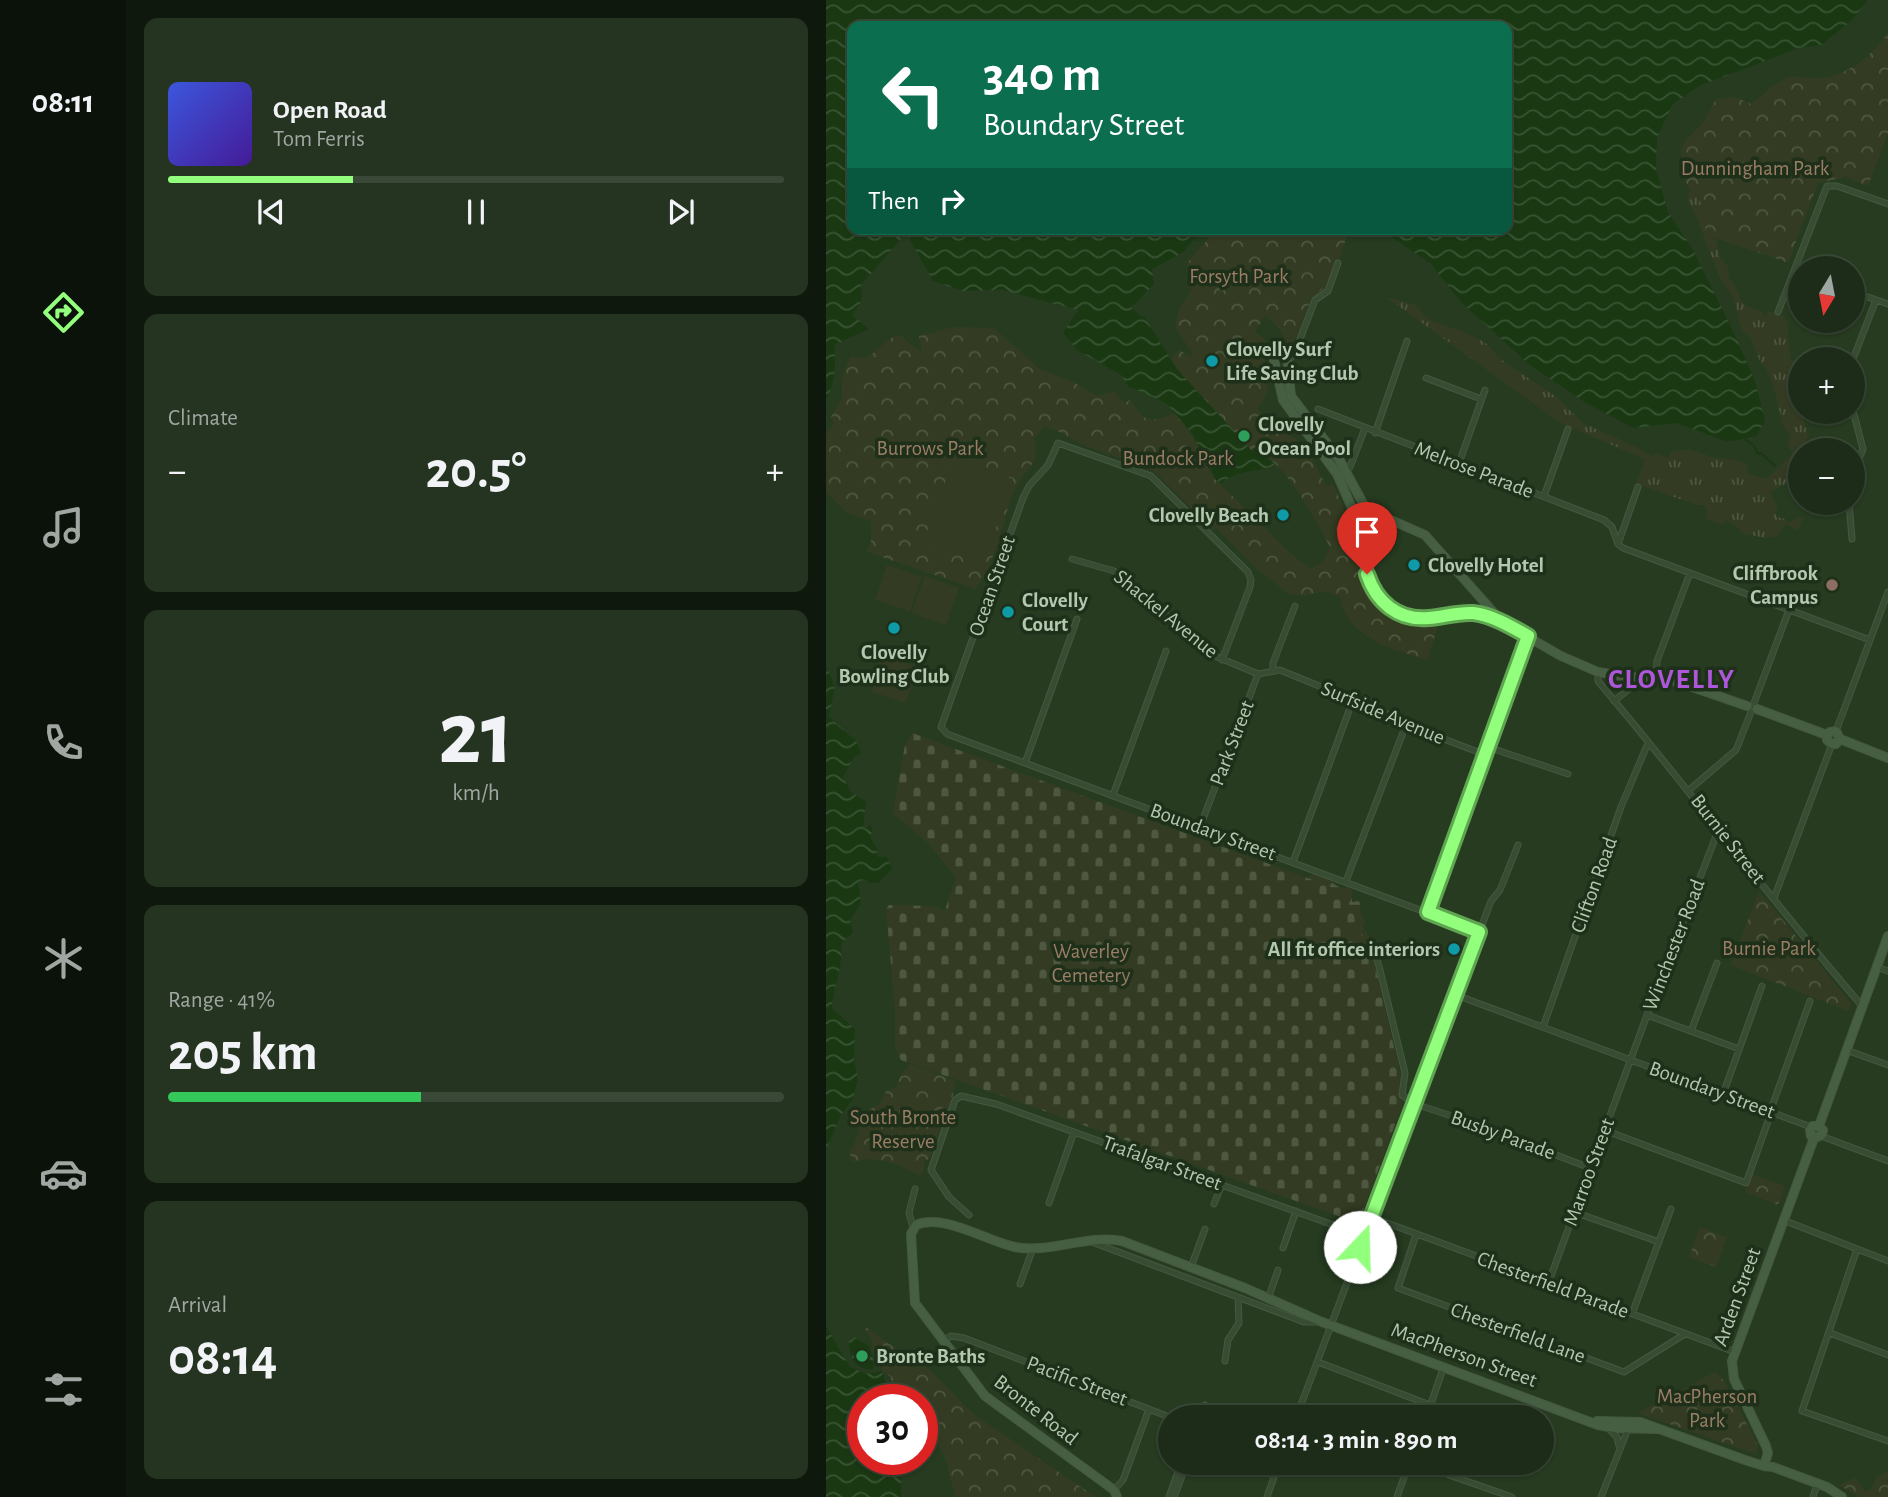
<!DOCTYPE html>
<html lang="en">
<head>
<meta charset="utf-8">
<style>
	:root { --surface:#1c2c18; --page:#253421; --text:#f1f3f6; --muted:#a0a7a2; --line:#3a4837; --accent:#92ff7d }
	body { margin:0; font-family:"Alegreya Sans",sans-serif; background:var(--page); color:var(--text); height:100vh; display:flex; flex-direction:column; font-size:26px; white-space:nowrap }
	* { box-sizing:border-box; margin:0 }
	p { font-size:23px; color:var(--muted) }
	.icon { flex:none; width:38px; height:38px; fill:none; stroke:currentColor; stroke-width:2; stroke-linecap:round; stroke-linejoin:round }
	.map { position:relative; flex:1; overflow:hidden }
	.details { display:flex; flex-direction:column; gap:18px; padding:18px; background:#0f180d; width:700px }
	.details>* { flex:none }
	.banner { position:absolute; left:21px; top:21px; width:665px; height:214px; border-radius:14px; box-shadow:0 2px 5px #0004,0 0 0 2px var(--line); background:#0b6e4f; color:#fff; overflow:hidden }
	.needle { width:46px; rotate:190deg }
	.controls { position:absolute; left:962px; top:256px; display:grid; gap:14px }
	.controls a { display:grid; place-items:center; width:77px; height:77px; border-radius:50%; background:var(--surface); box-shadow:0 2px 5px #0004,0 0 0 2px var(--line); font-size:35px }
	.speed { position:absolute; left:21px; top:1384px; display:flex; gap:14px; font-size:35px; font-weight:700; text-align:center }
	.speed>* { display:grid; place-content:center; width:91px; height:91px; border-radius:50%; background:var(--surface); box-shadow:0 2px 5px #0004,0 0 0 2px var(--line); line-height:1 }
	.speed .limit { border:10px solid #d22; background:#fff; color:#111 }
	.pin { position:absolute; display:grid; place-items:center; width:60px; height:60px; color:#fff; margin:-72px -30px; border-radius:50% 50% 50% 0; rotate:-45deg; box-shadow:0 0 7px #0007 }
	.pin .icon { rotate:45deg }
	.me { position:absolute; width:77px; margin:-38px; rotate:21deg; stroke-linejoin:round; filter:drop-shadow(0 0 5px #0008) }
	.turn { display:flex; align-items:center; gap:24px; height:147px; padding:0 21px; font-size:32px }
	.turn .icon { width:91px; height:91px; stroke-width:2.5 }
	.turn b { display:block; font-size:49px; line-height:60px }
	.then { display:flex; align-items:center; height:66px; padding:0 21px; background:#0003; gap:14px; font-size:26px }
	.big { font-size:52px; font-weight:700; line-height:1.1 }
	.details .card { flex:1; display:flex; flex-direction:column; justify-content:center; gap:10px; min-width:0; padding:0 24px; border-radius:14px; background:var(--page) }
	.details .dial { align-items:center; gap:0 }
	.dial b { font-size:91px; line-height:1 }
	.song { display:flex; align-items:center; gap:21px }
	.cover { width:84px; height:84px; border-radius:10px; background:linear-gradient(135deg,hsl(230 70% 55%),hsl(260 70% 35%)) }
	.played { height:7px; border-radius:4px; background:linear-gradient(90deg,var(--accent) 30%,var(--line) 30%) }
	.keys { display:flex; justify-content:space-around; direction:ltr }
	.heat { display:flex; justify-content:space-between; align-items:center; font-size:38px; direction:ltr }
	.charge { height:10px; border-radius:5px; background:linear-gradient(90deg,#34c759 41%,var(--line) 0) }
	.trip { position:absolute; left:332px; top:1405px; width:396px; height:70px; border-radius:35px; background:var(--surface); box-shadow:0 2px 5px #0004,0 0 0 2px var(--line); font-weight:700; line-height:70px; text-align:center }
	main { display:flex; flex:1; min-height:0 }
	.tab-bar { display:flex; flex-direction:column; width:126px; justify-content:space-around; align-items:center; background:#0b120a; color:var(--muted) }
	.tab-bar .icon { width:49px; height:49px }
	.tab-bar .selected { color:var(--accent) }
	.tab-bar b { font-size:32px; color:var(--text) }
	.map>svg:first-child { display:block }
	.grass { fill:url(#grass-tufts) }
	.forest { fill:url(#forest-firs) }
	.cemetery { fill:url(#cemetery-stones) }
	.park { fill:url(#park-crowns) }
	.pitch { fill:#333c22 }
	.water { fill:url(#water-waves) }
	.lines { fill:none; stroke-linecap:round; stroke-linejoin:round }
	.stream { stroke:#1a3913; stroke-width:2 }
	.street-casing { stroke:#455840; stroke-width:7 }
	.secondary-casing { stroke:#455840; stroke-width:10 }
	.street { stroke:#384c34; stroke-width:5 }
	.secondary { stroke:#465f42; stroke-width:8 }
	.route-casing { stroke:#5fa651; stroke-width:18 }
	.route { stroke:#92ff7d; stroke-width:12 }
	.culture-dot { fill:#0f9aa8; stroke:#1e301a; stroke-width:2.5 }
	.leisure-dot { fill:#2e9e5b; stroke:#1e301a; stroke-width:2.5 }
	.education-dot { fill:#8d6e63; stroke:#1e301a; stroke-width:2.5 }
	.labels { text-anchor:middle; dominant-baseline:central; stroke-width:7; stroke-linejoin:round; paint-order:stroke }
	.park-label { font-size:21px; fill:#9a7d64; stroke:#1e301a }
	.poi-label { font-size:21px; font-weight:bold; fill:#b3c8af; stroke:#1e301a; text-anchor:start }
	.street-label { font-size:21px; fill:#b3c8af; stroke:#1e301a }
	.district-label { font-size:28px; font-weight:bold; letter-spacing:2px; fill:#ae57db; stroke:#1e301a }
</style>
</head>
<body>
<main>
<nav class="tab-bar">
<b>08:11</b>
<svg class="icon selected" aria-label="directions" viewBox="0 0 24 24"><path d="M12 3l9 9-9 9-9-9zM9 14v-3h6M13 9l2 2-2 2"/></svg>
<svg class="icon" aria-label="music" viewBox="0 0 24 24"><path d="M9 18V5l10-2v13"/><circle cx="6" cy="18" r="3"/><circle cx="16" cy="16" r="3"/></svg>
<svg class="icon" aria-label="phone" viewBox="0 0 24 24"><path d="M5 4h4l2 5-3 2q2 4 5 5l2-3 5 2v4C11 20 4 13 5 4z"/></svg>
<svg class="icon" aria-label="climate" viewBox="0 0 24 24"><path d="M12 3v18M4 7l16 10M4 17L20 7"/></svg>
<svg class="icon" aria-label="car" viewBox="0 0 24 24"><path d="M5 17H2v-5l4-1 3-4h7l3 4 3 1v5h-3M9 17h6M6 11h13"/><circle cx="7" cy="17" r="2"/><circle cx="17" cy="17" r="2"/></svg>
<svg class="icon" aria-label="filters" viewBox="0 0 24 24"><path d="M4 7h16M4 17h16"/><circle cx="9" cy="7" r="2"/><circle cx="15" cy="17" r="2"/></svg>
</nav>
<section class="details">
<div class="card">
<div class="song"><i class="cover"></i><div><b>Open Road</b><p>Tom Ferris</p></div></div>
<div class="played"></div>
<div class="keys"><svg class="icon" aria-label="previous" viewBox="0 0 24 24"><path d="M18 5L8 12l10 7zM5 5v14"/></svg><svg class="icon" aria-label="pause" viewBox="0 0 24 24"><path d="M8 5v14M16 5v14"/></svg><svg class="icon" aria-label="next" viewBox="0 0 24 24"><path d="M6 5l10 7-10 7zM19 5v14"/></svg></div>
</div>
<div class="card"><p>Climate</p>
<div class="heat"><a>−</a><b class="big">20.5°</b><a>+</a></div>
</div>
<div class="card dial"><b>21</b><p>km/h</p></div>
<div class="card"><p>Range · 41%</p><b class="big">205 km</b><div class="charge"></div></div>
<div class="card"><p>Arrival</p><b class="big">08:14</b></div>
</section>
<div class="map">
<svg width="1062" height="1497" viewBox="0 0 1062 1497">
	<defs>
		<pattern id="grass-tufts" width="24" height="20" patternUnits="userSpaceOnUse" patternTransform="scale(1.75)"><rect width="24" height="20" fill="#333c22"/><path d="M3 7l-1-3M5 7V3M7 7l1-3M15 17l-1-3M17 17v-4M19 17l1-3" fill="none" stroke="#4e5740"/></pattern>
		<pattern id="forest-firs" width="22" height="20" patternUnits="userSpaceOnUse" patternTransform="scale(1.75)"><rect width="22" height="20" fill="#333c22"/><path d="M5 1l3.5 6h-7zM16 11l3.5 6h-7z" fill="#4e5740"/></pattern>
		<pattern id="cemetery-stones" width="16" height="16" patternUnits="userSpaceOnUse" patternTransform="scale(1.75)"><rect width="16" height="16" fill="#333c22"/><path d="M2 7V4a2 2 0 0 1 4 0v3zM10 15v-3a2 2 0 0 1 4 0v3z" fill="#4e5740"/></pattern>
		<pattern id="park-crowns" width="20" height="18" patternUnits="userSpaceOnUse" patternTransform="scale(1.75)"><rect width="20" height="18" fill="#333c22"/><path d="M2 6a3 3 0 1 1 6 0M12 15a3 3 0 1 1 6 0" fill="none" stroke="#4e5740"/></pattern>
		<pattern id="water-waves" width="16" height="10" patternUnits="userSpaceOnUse" patternTransform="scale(1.75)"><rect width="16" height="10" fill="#1a3913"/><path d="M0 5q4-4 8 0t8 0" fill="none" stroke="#395433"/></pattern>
	</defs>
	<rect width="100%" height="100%" fill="#263b20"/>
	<path class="grass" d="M868,190L938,248L937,254L889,238L895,260L901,264L903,278C920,295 906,305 935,311L940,318L942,311L957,316L963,324L961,325L965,360L968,361L971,379L967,380L982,436L977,450H975L973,463L968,470L974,473L973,478H970L944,492L952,507L949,509L951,517L959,519L962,523L973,517L977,519L971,530L959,524L951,536L939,538L915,533L912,527L901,520L895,525L879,518L881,513L879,505H871L810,484L819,459L743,427L729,419L560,297L588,304L603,320L633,330L658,342L666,349L674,359L729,396L757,423L810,447L827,457L830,454L843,458L845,452L863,449L886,457L910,460L920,463L922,474L941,479L967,453L962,446L964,436L957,425L947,384L940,368L935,364L925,338L916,330L907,297L893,276L869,213L861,200L863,192Z"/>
	<path class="forest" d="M492,874L516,889L523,887L526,892V902L534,901V910L539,923L536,925L547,944L549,960L546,961L482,879L484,875Z"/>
	<path class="cemetery" d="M86,733L503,886L523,904L549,965L574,1073L573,1095L577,1103L535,1217L526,1221L75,1060L69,1048V1008L60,909L63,905L106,906L119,910L130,877L101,842L67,813L79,745Z"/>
	<path class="park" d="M1062,32V133L1042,186L1020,177L992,183L962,263L880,232L874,200L862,187L856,172L855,149L860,140L877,123L890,99L909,97L925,104C936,96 948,83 961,78C972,74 984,80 995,78C1021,76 1049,54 1062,32Z
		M391,229H510L520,238L514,258L499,287L485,299L465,349H462C458,332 452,326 439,315L429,332L438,339L442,346C431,373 453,384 431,409L479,447L501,487L507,484C512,496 518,508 522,520C537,578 536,629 612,625L602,660C567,650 521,638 514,597L499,591L476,596L462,594L431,569L390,528L387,530L328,471L257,445L228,429L218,427L209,438V460L192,483L183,504L177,527L162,570L150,589L41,552L45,541V521L21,513L0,492V434L8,424L5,417L16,398V379L24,357L41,358L69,335L75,336L96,353L93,336L128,327L168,328L214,369L249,383L271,396L288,392L299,403L304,400C309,405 311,410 315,415C323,424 339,417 349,413L372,443L389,479L464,553L484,569C495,563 501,560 504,547C489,520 458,456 426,451L371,393L343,360L354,350L365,358L366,352L349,328C351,313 355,304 365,293L361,270L362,262Z
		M933,891L1025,1003L1022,1011L905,965Z
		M84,1064L129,1081L127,1095L104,1158L98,1162V1170L94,1176C73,1164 50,1154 27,1162L23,1152C33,1141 31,1123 40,1113C50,1102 52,1111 60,1091L70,1087L75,1075Z
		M925,1174L959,1186L952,1205L919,1192Z
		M874,1227L901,1237L890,1267L863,1257Z
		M37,1325L80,1356L104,1370L147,1414L270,1497H129L119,1456L96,1420V1400H82L77,1394L65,1389V1377L56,1371L54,1362L49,1361L45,1339Z
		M889,1372L899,1382L932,1445L930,1454L812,1413Z
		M1062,1472V1497H1034L1013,1485L1029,1478L1039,1491L1045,1489L1051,1476Z"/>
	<path class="pitch" d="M128,458L187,479L157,564L97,542Z
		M61,565L96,577L84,612L49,600Z
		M99,576L133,588L120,625L85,613Z
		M58,656L93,667L80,703L46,692Z"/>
	<path class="water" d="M0,0H1042L1025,21L995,45L973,48L873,86L846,105L831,138L830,169L842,212L866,248L909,335L930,384L939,421L930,436L902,442L850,423L807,428L757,401L705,366L636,303L604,263L553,229H681V26H26V229H378L356,253L326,269L328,284L305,308L319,318L351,369L426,451L429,448L449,465C429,474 412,468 395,484L389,479L365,432L340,403L302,386L295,375L251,350L237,333L252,310L176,290L136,291L107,281L80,233L35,285L36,300L26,315L43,329L8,345C10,362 10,384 0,399Z
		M0,666L9,686L3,717L31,742L35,754L28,757L17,777L25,792L40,802L37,827L40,829L44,825L47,830L44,837L52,850L51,852L52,857H61L66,869L52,883H44L39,880L32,881L35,904L24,920L27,932L15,944C18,966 7,986 6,1008L29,1029L28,1060L32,1079L27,1099L15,1115L0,1150Z
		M0,1326L24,1367L40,1374L56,1371L65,1400H37V1460H76L75,1497H0Z
		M28,1337L43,1346L48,1363L47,1369C30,1372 22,1355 23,1341Z"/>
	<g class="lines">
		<path class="stream" d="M919,439L928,446L932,454L935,453L949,466"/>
		<g class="street-casing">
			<path id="street" d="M1027,292L1062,304
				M952,312L1001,186H1011L1062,204
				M1027,359L1050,300
				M462,361L469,352L489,300L502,291L512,263
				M600,378L655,399
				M492,409L778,520L786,527L792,544
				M1027,411L1037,449L1027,472
				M549,433L581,341
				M633,463L659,390
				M519,470L524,467L539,428
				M718,496L742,429
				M1023,502L1026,539
				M792,544L797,548L1044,640
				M792,544L812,487
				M246,559L288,571L389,656L432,674
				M396,660L424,587L425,580L422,572L325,476L232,443L222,465L203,486L197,498L115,727L121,734L653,932
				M447,671V663L469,606
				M772,672V681L776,686C865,791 946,902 1036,1006
				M830,678L831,661L864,573
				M788,701L817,678
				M928,703L963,610
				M1010,731L1062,592
				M662,747L742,774
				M199,763L251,619
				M863,790L910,750L925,712
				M287,795L340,651
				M374,827L432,674L454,670L581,722L594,730L660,755
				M467,862L527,700
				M520,881L581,722
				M948,898L1006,744
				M602,912L702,636
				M545,942L553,966L579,1073L576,1095L589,1104L638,1120L764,1168
				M1050,967L1062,971
				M630,995L985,1127
				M821,1015L913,1049
				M717,1027L795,807L822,743
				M865,1031L891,963
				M1020,1050L1062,1065
				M897,1094L936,986
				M944,1112L984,1001
				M778,1130L920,1183L945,1113
				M995,1136L1062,1161
				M223,1203L248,1132
				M388,1204L396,1184
				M748,1212L833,1242
				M143,1215L123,1197L105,1170L129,1100L135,1096L170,1104L538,1236
				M545,1217L909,1352
				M957,1220L1062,1261
				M87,1227L83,1213L89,1189
				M590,1235L572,1288L798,1372L859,1334
				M266,1242L478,1322H496
				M457,1248L470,1211
				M1031,1249L976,1411L1062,1441
				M365,1267L379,1229
				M194,1284L207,1248
				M722,1284L821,1015L892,831
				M442,1299L452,1270
				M806,1314L845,1209
				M1004,1333L1062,1355
				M116,1341L125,1336L138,1338L346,1418
				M399,1361L402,1340L413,1323L412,1298
				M492,1362L604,1405
				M372,1418L375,1408L379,1405
				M378,1418L381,1410L379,1405
				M470,1418L665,901L674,890L692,845
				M600,1418L618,1366
				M782,1428L791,1437L793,1446
				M623,1475L686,1497
				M288,1490L297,1480L323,1409
				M343,1497L355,1463
				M348,1497L361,1463
				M441,1497L453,1463
				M571,1497L583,1463
				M775,1497L802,1429
				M987,1497L990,1488"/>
		</g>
		<g class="secondary-casing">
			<path id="secondary" d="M683,626L650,614L600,618L583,617L565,609L551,596L541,574L526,508L511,474L457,400L448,360L450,354L457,353L461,358L465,396L513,459L540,509L599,535L668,613L683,626L735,656L772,672L802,677L846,680L921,706
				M931,709L1001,735
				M1001,735L1004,732L1010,731L1014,739
				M1001,735V740L1006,744H1010L1014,739
				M1014,739L1062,758
				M993,1126L1062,936
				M988,1138L985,1136L984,1130L986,1126H993
				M988,1138L996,1135L997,1130L993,1126
				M771,1421L814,1422L919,1460L938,1466L947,1467L1001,1487L1016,1497
				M938,1466L942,1453L940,1446L908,1379L906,1361L988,1138
				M291,1497L288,1490L159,1396L89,1303L85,1234L90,1225C118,1213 160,1241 189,1247C220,1254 263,1234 296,1241L419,1288L496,1322L772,1425L789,1428L831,1429"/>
		</g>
		<use href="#street" class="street"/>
		<use href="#secondary" class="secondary"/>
	</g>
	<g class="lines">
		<g class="route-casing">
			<path id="route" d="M534,1247L653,932L602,912L702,636C686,627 666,615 647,613C632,612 617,617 603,618C572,621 550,602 541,574"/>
		</g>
		<use href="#route" class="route"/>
	</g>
	<g class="culture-dot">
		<circle cx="386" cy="361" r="7"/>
		<circle cx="457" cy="515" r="7"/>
		<circle cx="588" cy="565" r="7"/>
		<circle cx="182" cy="612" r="7"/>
		<circle cx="68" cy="628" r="7"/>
		<circle cx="628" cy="949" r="7"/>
	</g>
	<g class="leisure-dot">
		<circle cx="418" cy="436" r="7"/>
		<circle cx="36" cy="1356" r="7"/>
	</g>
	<circle class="education-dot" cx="1006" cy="585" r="7"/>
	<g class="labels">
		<g class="park-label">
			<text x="929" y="168">Dunningham Park</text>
			<text x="413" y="276">Forsyth Park</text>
			<text x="104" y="448">Burrows Park</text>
			<text x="352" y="458">Bundock Park</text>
			<text x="943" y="948">Burnie Park</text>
			<text x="265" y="951">Waverley<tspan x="265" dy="24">Cemetery</tspan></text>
			<text x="77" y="1117">South Bronte<tspan x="77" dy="24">Reserve</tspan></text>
			<text x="881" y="1396">MacPherson<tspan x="881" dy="24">Park</tspan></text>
		</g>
		<g class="poi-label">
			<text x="400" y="349">Clovelly Surf<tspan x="400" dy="24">Life Saving Club</tspan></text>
			<text x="432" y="424">Clovelly<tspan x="432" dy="24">Ocean Pool</tspan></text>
			<text x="443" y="515" text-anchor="end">Clovelly Beach</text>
			<text x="602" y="565">Clovelly Hotel</text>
			<text x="992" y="573" text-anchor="end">Cliffbrook<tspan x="992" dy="24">Campus</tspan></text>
			<text x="196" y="600">Clovelly<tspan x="196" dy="24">Court</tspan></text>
			<text x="68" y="652" text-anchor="middle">Clovelly<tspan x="68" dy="24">Bowling Club</tspan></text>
			<text x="614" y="949" text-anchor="end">All fit office interiors</text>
			<text x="50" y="1356">Bronte Baths</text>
		</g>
		<g class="street-label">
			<text transform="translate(648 470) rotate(21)">Melrose Parade</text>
			<text transform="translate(166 586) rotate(-71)">Ocean Street</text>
			<text transform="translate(340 614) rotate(39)">Shackel Avenue</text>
			<text transform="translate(557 713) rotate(23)">Surfside Avenue</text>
			<text transform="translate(406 743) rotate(-69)">Park Street</text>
			<text transform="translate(387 832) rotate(20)">Boundary Street</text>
			<text transform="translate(902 839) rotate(52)">Burnie Street</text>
			<text transform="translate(768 885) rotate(-70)">Clifton Road</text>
			<text transform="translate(848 945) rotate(-69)">Winchester Road</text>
			<text transform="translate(886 1090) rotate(20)">Boundary Street</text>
			<text transform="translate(677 1135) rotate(20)">Busby Parade</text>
			<text transform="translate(336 1163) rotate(20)">Trafalgar Street</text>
			<text transform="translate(763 1172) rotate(-70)">Marroo Street</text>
			<text transform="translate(727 1285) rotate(20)">Chesterfield Parade</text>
			<text transform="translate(911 1297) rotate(-70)">Arden Street</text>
			<text transform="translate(692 1333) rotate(20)">Chesterfield Lane</text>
			<text transform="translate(638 1355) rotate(20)">MacPherson Street</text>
			<text transform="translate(251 1381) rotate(21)">Pacific Street</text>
			<text transform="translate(210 1410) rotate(38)">Bronte Road</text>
		</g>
		<g class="district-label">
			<text x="846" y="680">CLOVELLY</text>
		</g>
	</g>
</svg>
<div class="controls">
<a><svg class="needle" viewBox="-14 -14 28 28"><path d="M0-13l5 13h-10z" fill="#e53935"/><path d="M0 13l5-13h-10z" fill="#a0a7a2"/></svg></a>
<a>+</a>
<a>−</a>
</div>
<div class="speed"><div class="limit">30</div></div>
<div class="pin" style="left:541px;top:574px;background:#d93025"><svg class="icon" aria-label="arrive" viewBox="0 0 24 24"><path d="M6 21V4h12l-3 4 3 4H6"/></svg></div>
<svg class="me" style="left:534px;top:1247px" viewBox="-20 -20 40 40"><circle r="19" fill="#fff"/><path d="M0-13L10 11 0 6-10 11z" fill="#92ff7d"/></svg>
<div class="trip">08:14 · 3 min · 890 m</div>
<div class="banner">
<div class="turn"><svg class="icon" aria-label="left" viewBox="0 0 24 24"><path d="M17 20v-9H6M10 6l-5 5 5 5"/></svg><div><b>340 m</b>Boundary Street</div></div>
<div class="then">Then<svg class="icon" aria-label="right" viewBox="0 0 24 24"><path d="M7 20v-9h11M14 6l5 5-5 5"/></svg></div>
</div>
</div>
</main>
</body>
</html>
